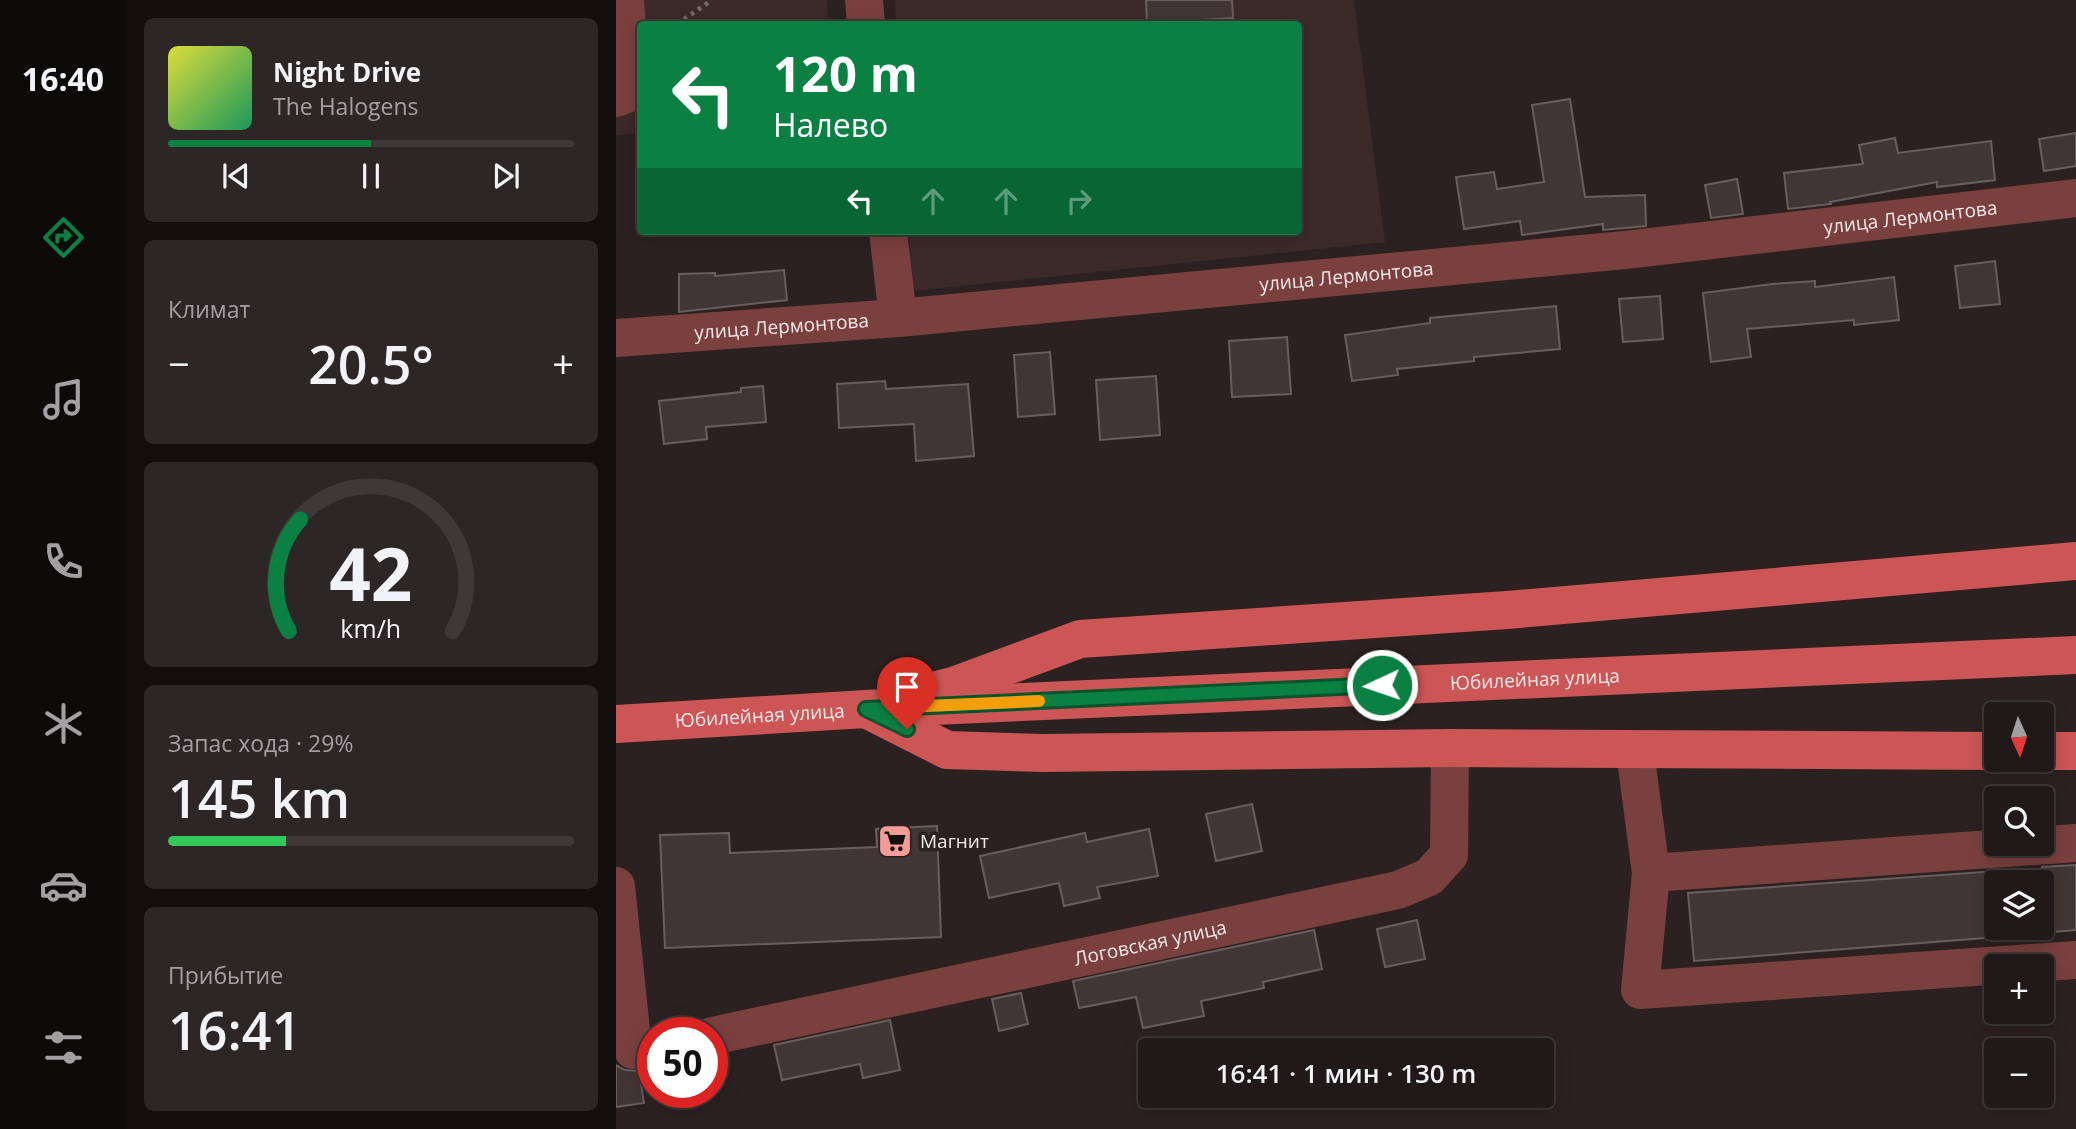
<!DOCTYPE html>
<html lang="ru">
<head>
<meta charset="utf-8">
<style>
	:root { --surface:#211919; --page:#2d2626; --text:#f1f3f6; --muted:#a2a0a2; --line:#3e3838; --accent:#0b8043 }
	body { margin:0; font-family:"Open Sans",sans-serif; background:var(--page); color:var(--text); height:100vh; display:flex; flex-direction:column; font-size:26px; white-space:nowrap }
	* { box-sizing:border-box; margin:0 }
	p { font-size:23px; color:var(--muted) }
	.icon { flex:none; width:38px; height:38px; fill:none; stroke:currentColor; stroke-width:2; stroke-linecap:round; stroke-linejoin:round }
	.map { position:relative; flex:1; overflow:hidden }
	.details { display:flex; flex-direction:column; gap:18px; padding:18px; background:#120e0e; width:490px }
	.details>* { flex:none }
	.top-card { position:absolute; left:21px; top:21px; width:665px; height:214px; border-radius:7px; box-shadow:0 4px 18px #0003,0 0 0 2px var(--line); background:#0b8043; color:#fff; overflow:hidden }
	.needle { width:46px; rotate:177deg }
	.tools { position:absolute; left:1368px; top:702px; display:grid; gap:14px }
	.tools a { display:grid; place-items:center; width:70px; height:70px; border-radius:7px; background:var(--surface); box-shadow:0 4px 18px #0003,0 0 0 2px var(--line); font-size:35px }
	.speed { position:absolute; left:21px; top:1017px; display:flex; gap:14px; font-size:35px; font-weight:700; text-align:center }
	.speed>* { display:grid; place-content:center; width:91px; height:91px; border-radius:50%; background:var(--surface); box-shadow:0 4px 18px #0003,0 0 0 2px var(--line); line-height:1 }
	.speed .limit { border:10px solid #d22; background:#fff; color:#111 }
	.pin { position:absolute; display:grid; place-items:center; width:60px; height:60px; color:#fff; margin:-72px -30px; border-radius:50% 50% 50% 0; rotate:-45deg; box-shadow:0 0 7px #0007 }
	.pin .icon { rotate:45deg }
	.me { position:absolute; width:77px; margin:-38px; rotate:267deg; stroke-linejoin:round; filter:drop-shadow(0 0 5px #0008) }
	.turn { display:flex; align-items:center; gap:24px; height:147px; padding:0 21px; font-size:32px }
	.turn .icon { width:91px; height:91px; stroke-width:2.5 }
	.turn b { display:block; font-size:49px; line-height:60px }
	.lanes { display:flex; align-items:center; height:66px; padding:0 21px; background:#0003; justify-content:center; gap:35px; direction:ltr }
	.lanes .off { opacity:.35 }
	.big { font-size:52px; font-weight:600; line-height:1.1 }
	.details .card { flex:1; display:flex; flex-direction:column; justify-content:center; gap:10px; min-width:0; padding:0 24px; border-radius:10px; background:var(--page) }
	.details .dial { align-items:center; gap:0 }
	.dial svg { height:182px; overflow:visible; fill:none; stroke:var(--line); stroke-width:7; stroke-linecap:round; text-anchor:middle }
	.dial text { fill:var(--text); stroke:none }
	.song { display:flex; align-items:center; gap:21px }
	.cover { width:84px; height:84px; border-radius:10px; background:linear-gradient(135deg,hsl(60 70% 55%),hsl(150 70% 35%)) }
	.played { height:7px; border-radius:4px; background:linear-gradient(90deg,var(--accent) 50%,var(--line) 50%) }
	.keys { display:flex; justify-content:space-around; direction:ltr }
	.heat { display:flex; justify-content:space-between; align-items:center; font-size:38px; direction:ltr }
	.charge { height:10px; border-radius:5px; background:linear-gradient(90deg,#34c759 29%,var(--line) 0) }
	.trip { position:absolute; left:522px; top:1038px; width:416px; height:70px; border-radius:7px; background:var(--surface); box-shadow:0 4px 18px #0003,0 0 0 2px var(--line); font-weight:600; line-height:70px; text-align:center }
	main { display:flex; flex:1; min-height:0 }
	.dock { display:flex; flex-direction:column; width:126px; justify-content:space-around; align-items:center; background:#0d0a0a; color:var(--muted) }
	.dock .icon { width:49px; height:49px }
	.dock .current { color:var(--accent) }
	.dock b { font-size:32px; color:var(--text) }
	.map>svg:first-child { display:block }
	.built { fill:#3c2a29 }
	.building { fill:#423635; stroke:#6a5e5d; stroke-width:2 }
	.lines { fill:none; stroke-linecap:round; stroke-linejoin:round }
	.path { stroke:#736a6a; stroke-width:4.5; stroke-dasharray:3.5 5; stroke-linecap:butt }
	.minor { stroke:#7a403e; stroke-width:38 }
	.major { stroke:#cc5655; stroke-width:38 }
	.route-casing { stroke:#07532c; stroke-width:18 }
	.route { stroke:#0b8043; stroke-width:12 }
	.slow { stroke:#f59e0b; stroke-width:12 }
	.labels { text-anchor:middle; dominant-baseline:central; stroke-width:7; stroke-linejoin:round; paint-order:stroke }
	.street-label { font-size:19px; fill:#f0e8e8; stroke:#2c2121 }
	.poi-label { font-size:19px; fill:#f0e8e8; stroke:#2c2121; text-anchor:start }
</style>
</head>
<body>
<main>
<nav class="dock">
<b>16:40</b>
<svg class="icon current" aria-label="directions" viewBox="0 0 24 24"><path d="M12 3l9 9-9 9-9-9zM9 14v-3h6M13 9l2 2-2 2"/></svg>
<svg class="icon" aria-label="music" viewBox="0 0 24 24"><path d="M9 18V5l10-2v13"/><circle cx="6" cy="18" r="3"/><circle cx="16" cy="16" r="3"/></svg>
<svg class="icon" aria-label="phone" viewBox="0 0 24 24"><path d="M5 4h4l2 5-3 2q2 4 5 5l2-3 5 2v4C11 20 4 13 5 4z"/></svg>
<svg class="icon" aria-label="climate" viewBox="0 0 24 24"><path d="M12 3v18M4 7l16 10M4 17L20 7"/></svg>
<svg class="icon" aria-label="car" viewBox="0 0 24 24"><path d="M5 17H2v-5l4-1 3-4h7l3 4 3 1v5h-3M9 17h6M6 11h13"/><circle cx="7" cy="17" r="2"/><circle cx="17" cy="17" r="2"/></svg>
<svg class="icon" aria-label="filters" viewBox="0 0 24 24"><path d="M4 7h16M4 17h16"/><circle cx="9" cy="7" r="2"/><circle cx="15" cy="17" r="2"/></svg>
</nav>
<section class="details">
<div class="card">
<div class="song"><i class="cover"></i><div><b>Night Drive</b><p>The Halogens</p></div></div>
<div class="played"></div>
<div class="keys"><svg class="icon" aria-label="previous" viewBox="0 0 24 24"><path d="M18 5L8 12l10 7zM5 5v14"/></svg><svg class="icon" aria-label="pause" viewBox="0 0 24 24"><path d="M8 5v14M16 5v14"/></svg><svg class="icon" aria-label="next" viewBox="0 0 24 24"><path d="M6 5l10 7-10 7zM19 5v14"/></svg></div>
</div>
<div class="card"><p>Климат</p>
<div class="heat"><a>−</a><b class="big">20.5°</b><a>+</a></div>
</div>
<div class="card dial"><svg viewBox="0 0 100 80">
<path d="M14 69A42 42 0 1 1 86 69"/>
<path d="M14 69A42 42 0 0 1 19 20" stroke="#0b8043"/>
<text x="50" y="56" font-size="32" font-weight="700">42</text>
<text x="50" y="72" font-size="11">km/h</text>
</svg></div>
<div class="card"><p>Запас хода · 29%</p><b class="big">145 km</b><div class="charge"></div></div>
<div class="card"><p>Прибытие</p><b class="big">16:41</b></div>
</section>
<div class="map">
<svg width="1460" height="1129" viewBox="0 0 1460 1129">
	<rect width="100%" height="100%" fill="#2c2121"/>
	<path class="built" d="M0,0H211L212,24H24V133L0,135Z
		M279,0H738L769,242L297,291L293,231H682V24H280Z"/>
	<path class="building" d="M530,0H616L617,18L585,20V24H556V22L531,24Z
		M954,99L969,197L1029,195L1030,226L987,230V224L906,235L904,221L848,229L840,177L878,172L881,189L928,182L916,105Z
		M1460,133V166L1428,171L1423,139Z
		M1279,138L1282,153L1375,141L1379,180L1321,187V182L1214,202L1215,204L1172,209L1168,173L1247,164L1243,145Z
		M1121,179L1127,214L1095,218L1089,185Z
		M1379,261L1384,304L1344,308L1339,266Z
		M168,270L171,300L63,312V274L99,273V276Z
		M1278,277L1283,320L1238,325V320L1131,329L1135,357L1095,362L1087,293L1156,284L1199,281V287Z
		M1044,296L1047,339L1007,342L1003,299Z
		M940,306L944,349L858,357V361L781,369L782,375L736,381L729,335L814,323V318Z
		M671,337L675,394L616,397L613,341Z
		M434,352L439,414L402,417L398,355Z
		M540,376L544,435L484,440L480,380Z
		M269,381L270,389L352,384L358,456L300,461L298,424L223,428L221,384Z
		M147,386L150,422L90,427L91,439L48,444L43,401L125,392V388Z
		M636,804L646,851L600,861L590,814Z
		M321,826L325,937L49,948L44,835L113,833L114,853L261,847L260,829Z
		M533,829L542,876L481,887L484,898L448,906L443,883L373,898L364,856L469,833L471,842Z
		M1460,865V930L1426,933V867Z
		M1381,871V937L1078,961L1072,893Z
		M801,920L809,959L769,967L761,929Z
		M698,930L706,969L647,982L648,988L585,1001L588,1016L527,1028L520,997L463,1008L457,981Z
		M405,993L412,1024L383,1031L376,999Z
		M274,1020L284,1070L247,1078L244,1064L166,1080L158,1045Z
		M0,1065L9,1070L23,1071L28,1103L0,1107Z"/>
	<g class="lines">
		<path class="path" d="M61,24L96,0"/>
		<g class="minor">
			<path d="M248,0L250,24"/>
			<path d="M0,98L11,94L15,85L9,0"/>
			<path d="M272,231L282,318"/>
			<path id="s1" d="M0,338L282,318L1009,250L1460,198"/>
			<path d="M1019,751L1035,873L1024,990L1460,960"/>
			<path d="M1035,873L1460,843"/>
			<path d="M0,886L17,1050L37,1047"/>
			<path id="s2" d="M96,1036L782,890L813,877L833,855L834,748"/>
		</g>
		<g class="major">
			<path d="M313,692L337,686L464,639L891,610L1460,561"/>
			<path d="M252,710L331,750L427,753L834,748L1381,751"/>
			<path id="s3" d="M0,724L250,709L1460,655"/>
			<path d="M1426,751H1460"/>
		</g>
	</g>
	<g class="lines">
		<g class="route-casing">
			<path id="route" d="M291,729L250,709L766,685"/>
		</g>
		<use href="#route" class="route"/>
		<path class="slow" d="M310,706L423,701"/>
	</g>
	<defs>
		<g id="supermarket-square" transform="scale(1.75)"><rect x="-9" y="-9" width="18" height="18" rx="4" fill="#f59b97" stroke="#2c2121"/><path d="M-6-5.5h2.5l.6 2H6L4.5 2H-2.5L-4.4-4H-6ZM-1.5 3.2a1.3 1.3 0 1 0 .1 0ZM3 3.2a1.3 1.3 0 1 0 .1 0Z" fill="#111"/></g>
	</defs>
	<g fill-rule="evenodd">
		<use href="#supermarket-square" x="279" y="841"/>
	</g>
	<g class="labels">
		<g class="street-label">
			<text stroke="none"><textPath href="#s1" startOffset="1300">улица Лермонтова</textPath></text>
			<text stroke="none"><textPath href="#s1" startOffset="733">улица Лермонтова</textPath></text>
			<text stroke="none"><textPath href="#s1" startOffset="166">улица Лермонтова</textPath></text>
			<text stroke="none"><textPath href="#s3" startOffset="920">Юбилейная улица</textPath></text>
			<text stroke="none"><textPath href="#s3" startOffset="144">Юбилейная улица</textPath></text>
			<text stroke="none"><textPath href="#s2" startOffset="448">Логовская улица</textPath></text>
		</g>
		<g class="poi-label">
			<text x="304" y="841">Магнит</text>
		</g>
	</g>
</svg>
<div class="tools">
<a><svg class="needle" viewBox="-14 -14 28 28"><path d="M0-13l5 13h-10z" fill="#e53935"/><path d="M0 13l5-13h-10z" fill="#a2a0a2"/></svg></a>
<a><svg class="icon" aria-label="search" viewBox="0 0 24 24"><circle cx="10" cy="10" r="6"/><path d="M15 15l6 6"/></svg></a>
<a><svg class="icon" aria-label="layers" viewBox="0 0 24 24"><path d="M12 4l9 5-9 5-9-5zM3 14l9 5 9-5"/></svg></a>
<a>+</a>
<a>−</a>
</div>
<div class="speed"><div class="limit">50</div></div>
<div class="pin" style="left:291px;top:729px;background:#d93025"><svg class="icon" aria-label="arrive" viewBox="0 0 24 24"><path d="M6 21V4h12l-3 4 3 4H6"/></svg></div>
<svg class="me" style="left:766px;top:685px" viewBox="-20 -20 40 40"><circle r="17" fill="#0b8043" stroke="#fff" stroke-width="3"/><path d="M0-11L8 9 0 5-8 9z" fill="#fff"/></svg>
<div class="trip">16:41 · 1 мин · 130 m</div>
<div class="top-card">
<div class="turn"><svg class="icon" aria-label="left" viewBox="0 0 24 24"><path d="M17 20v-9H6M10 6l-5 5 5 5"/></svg><div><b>120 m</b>Налево</div></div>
<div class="lanes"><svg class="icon" aria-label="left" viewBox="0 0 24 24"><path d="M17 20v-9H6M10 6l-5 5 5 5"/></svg><svg class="icon off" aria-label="ahead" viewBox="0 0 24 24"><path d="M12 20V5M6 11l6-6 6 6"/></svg><svg class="icon off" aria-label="ahead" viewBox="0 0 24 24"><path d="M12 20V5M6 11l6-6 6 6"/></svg><svg class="icon off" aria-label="right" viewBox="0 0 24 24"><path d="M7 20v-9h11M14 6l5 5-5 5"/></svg></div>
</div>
</div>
</main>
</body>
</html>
